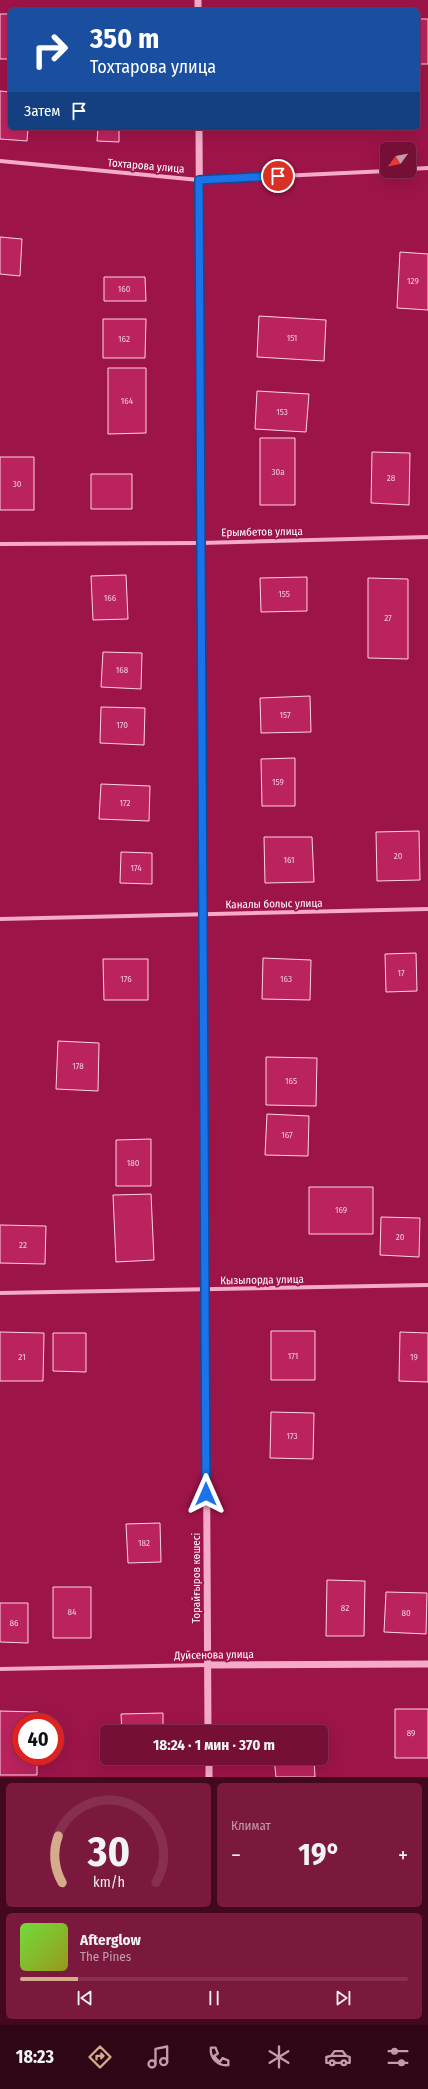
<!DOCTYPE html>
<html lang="ru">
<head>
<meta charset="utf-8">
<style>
	:root { --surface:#760f36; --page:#7b183e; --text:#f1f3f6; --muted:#c29cad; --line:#872f51; --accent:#d6ab8b }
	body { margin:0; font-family:"Fira Sans Condensed",sans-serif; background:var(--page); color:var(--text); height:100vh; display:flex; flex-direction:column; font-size:15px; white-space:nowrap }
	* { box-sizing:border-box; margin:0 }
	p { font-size:13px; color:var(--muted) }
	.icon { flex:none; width:22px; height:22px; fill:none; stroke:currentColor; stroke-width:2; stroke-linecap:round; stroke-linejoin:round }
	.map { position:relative; height:1777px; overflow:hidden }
	.sheet { display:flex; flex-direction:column; gap:6px; padding:6px; background:#41081e; flex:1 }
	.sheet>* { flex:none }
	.guide { position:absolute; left:8px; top:8px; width:412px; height:122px; border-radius:6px; box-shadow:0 4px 16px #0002,0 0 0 1px var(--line); background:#1a4fa0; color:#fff; overflow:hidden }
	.needle { width:26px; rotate:238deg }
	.tools { position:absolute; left:380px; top:142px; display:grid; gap:8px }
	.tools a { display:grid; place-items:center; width:36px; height:36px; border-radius:6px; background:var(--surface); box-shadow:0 4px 16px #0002,0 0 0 1px var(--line); font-size:20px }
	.speed { position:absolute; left:12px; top:1713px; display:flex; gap:8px; font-size:20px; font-weight:700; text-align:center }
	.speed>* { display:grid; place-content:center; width:52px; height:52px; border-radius:50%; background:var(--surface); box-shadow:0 4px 16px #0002,0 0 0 1px var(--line); line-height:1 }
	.speed .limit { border:6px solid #d22; background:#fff; color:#111 }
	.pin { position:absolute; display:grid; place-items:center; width:34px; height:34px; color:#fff; margin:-17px; border:2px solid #fff; border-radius:50%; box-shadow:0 1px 4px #0007 }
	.me { position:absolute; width:44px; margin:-22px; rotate:0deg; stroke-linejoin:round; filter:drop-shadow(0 0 3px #0008) }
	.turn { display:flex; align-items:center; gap:14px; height:84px; padding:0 16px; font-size:18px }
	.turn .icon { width:52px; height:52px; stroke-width:2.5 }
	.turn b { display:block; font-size:28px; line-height:34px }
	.then { display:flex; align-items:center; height:38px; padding:0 16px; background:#0003; gap:8px; font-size:15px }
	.big { font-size:30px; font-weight:700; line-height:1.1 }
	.sheet .widget { flex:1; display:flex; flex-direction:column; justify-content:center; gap:6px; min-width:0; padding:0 14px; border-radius:6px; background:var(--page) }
	.sheet .dial { align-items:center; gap:0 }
	.dial svg { height:104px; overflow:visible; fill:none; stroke:var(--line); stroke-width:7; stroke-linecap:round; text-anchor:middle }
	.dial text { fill:var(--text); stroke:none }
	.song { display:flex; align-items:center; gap:12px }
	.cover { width:48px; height:48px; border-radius:6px; background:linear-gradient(135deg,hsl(100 70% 55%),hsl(60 70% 35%)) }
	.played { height:4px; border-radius:2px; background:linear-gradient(90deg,var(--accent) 15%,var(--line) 15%) }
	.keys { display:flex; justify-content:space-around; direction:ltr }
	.heat { display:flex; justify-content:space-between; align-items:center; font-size:22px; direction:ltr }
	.sheet .tiles { flex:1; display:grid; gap:6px; grid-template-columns:1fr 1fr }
	.widget:last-child { grid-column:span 2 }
	.trip { position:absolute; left:100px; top:1725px; width:228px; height:40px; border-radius:6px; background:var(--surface); box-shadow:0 4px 16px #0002,0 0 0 1px var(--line); font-weight:700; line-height:40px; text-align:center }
	.dock { display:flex; height:64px; justify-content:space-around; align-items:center; background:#2f0616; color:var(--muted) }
	.dock .icon { width:28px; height:28px }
	.dock .current { color:var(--accent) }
	.dock b { font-size:18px; color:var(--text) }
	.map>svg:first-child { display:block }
	.building { fill:#bb235e; stroke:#fdd3e4 }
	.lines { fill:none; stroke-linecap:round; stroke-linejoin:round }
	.minor { stroke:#f3abc8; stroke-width:4 }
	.tertiary { stroke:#f3abc8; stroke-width:7 }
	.route-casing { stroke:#114b97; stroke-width:10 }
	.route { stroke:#1a73e8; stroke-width:7 }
	.labels { text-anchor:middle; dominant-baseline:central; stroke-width:4; stroke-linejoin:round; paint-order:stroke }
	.number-label { font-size:9px; fill:#eec8d7 }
	.street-label { font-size:11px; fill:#fff; stroke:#9d1448 }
</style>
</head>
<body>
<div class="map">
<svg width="428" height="1777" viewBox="0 0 428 1777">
	<rect width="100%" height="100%" fill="#9d1448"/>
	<path class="building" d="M0,14H10V59H0Z
		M418,19H428V64H418Z
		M0,91L10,92V128H28L27,141L0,139Z
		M98,128H119V142L97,141Z
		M0,237L22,239L20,276L0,274Z
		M400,252L428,254V310L397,308Z
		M104,277H145L146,301H104Z
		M259,316L326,320L324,361L257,357Z
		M103,319H146L145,358H103Z
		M108,368H146V433L108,434Z
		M257,391L309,394L306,432L255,429Z
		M260,438H295V505H260Z
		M372,452L410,453L409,505L371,503Z
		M0,457H34V510H0Z
		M91,474H132V509H91Z
		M126,575L128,619L93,620L91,576Z
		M307,577V611L261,612L260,578Z
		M368,578L408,579V659L368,658Z
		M103,652L142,653L141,689L101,687Z
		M310,696L311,732L261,733L260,698Z
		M101,707L145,708L144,745L100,743Z
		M295,758V806H262L261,759Z
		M101,784L150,786L149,821L99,819Z
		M419,831L420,880L377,881L376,832Z
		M264,837H312L314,882L265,883Z
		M121,852L152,853V884L120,883Z
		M416,953L417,991L386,992L385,954Z
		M263,958L311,960L310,1000L262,999Z
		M103,959H148V1000H104Z
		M58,1041L99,1043L98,1091L56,1089Z
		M266,1057L317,1058L316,1106L266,1105Z
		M267,1114L309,1116L308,1156L265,1155Z
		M151,1139V1186H116V1140Z
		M309,1187H373V1234H309Z
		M151,1194L154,1260L116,1262L113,1195Z
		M381,1217L420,1218L419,1257L380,1255Z
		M0,1225L46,1226L45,1264L0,1263Z
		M271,1331H315V1380H271Z
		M0,1332L44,1333L43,1381H0Z
		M400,1332L428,1333V1382L399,1381Z
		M53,1333H86V1372L53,1371Z
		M271,1412L314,1413L313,1459L270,1458Z
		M160,1523L161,1562L128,1563L126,1524Z
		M327,1580L365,1581L364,1636H326Z
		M53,1587H91V1638H53Z
		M386,1592L427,1593L426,1634L384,1632Z
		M0,1603H28V1643L0,1642Z
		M395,1709H428V1758H395Z
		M0,1711L38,1712V1722H21V1756H37V1775H0Z
		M163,1713V1732H122L121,1714Z
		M274,1758H314L315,1777H276Z"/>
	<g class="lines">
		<path class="minor" d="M0,161L199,180L387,171
			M409,169L428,168
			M0,544L201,543L428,537
			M0,919L428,909
			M0,1293L428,1285
			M0,1669L207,1665"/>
		<path class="tertiary" d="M198,0V10
			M199,128L208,1732
			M207,1665L428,1664
			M209,1758V1777"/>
	</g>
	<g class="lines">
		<g class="route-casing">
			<path id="route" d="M206,1494L199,180L278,176"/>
		</g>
		<use href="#route" class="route"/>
	</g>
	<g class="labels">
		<g class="number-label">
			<text x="413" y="281">129</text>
			<text x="124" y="289">160</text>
			<text x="292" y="338">151</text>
			<text x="124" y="339">162</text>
			<text x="127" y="401">164</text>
			<text x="282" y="412">153</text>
			<text x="278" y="472">30а</text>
			<text x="391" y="478">28</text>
			<text x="17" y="484">30</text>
			<text x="284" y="594">155</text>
			<text x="110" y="598">166</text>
			<text x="388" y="618">27</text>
			<text x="122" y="670">168</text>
			<text x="285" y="715">157</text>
			<text x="122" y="725">170</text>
			<text x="278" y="782">159</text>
			<text x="125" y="803">172</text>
			<text x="398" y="856">20</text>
			<text x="289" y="860">161</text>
			<text x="136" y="868">174</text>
			<text x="401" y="973">17</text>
			<text x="126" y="979">176</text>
			<text x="286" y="979">163</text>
			<text x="78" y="1066">178</text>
			<text x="291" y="1081">165</text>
			<text x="287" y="1135">167</text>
			<text x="133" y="1163">180</text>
			<text x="341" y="1210">169</text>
			<text x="400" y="1237">20</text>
			<text x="23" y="1245">22</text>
			<text x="293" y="1356">171</text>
			<text x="22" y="1357">21</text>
			<text x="414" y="1357">19</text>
			<text x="292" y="1436">173</text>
			<text x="144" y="1543">182</text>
			<text x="345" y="1608">82</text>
			<text x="72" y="1612">84</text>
			<text x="406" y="1613">80</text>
			<text x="14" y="1623">86</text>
			<text x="411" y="1733">89</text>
		</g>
		<g class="street-label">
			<text transform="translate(146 166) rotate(5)">Тохтарова улица</text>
			<text transform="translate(262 532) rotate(-1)">Ерымбетов улица</text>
			<text transform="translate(274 904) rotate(-1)">Каналы болыс улица</text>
			<text transform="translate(262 1280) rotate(-1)">Кызылорда улица</text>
			<text transform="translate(196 1578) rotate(-90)">Торайғыров көшесі</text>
			<text transform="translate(214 1655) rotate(-1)">Дуйсенова улица</text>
		</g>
	</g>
</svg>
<div class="tools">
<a><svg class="needle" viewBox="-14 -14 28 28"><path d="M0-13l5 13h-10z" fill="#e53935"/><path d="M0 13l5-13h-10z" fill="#c29cad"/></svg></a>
</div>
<div class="speed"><div class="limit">40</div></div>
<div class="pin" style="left:278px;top:176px;background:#d93025"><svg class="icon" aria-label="arrive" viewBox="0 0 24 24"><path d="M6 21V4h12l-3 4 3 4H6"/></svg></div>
<svg class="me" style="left:206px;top:1494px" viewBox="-20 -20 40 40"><path d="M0-17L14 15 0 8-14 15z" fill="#1a73e8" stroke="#fff" stroke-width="4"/></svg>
<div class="trip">18:24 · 1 мин · 370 m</div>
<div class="guide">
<div class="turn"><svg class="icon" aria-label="right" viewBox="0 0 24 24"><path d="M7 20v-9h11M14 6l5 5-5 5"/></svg><div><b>350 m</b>Тохтарова улица</div></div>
<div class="then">Затем<svg class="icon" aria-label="arrive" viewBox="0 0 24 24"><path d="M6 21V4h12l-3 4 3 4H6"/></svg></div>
</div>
</div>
<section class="sheet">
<div class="tiles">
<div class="widget dial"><svg viewBox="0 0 100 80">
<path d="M14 69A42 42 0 1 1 86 69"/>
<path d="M14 69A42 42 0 0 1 11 33" stroke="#d6ab8b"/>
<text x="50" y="56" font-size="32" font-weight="700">30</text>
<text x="50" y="72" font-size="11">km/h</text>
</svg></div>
<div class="widget"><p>Климат</p>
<div class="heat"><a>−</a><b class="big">19°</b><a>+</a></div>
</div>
<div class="widget">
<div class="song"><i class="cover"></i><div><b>Afterglow</b><p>The Pines</p></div></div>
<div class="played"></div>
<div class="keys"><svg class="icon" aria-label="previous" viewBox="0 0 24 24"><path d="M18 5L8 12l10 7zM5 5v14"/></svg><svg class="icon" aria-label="pause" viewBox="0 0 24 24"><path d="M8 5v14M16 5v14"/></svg><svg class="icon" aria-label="next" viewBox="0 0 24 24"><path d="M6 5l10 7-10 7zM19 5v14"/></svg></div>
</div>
</div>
</section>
<nav class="dock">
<b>18:23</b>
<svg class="icon current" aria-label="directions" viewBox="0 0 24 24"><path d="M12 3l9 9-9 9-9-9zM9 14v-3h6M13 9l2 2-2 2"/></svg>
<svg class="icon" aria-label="music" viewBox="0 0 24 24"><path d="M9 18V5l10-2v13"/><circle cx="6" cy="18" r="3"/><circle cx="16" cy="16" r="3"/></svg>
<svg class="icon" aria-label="phone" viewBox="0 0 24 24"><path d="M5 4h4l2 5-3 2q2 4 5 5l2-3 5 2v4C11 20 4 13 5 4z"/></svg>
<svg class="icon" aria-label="climate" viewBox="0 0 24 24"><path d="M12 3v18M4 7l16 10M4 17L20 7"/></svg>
<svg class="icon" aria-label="car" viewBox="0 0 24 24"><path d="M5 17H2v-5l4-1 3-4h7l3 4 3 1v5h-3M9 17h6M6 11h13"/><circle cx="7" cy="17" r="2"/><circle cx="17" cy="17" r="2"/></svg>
<svg class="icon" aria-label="filters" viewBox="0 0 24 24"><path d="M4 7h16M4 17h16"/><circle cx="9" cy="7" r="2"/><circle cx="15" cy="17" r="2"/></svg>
</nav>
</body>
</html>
